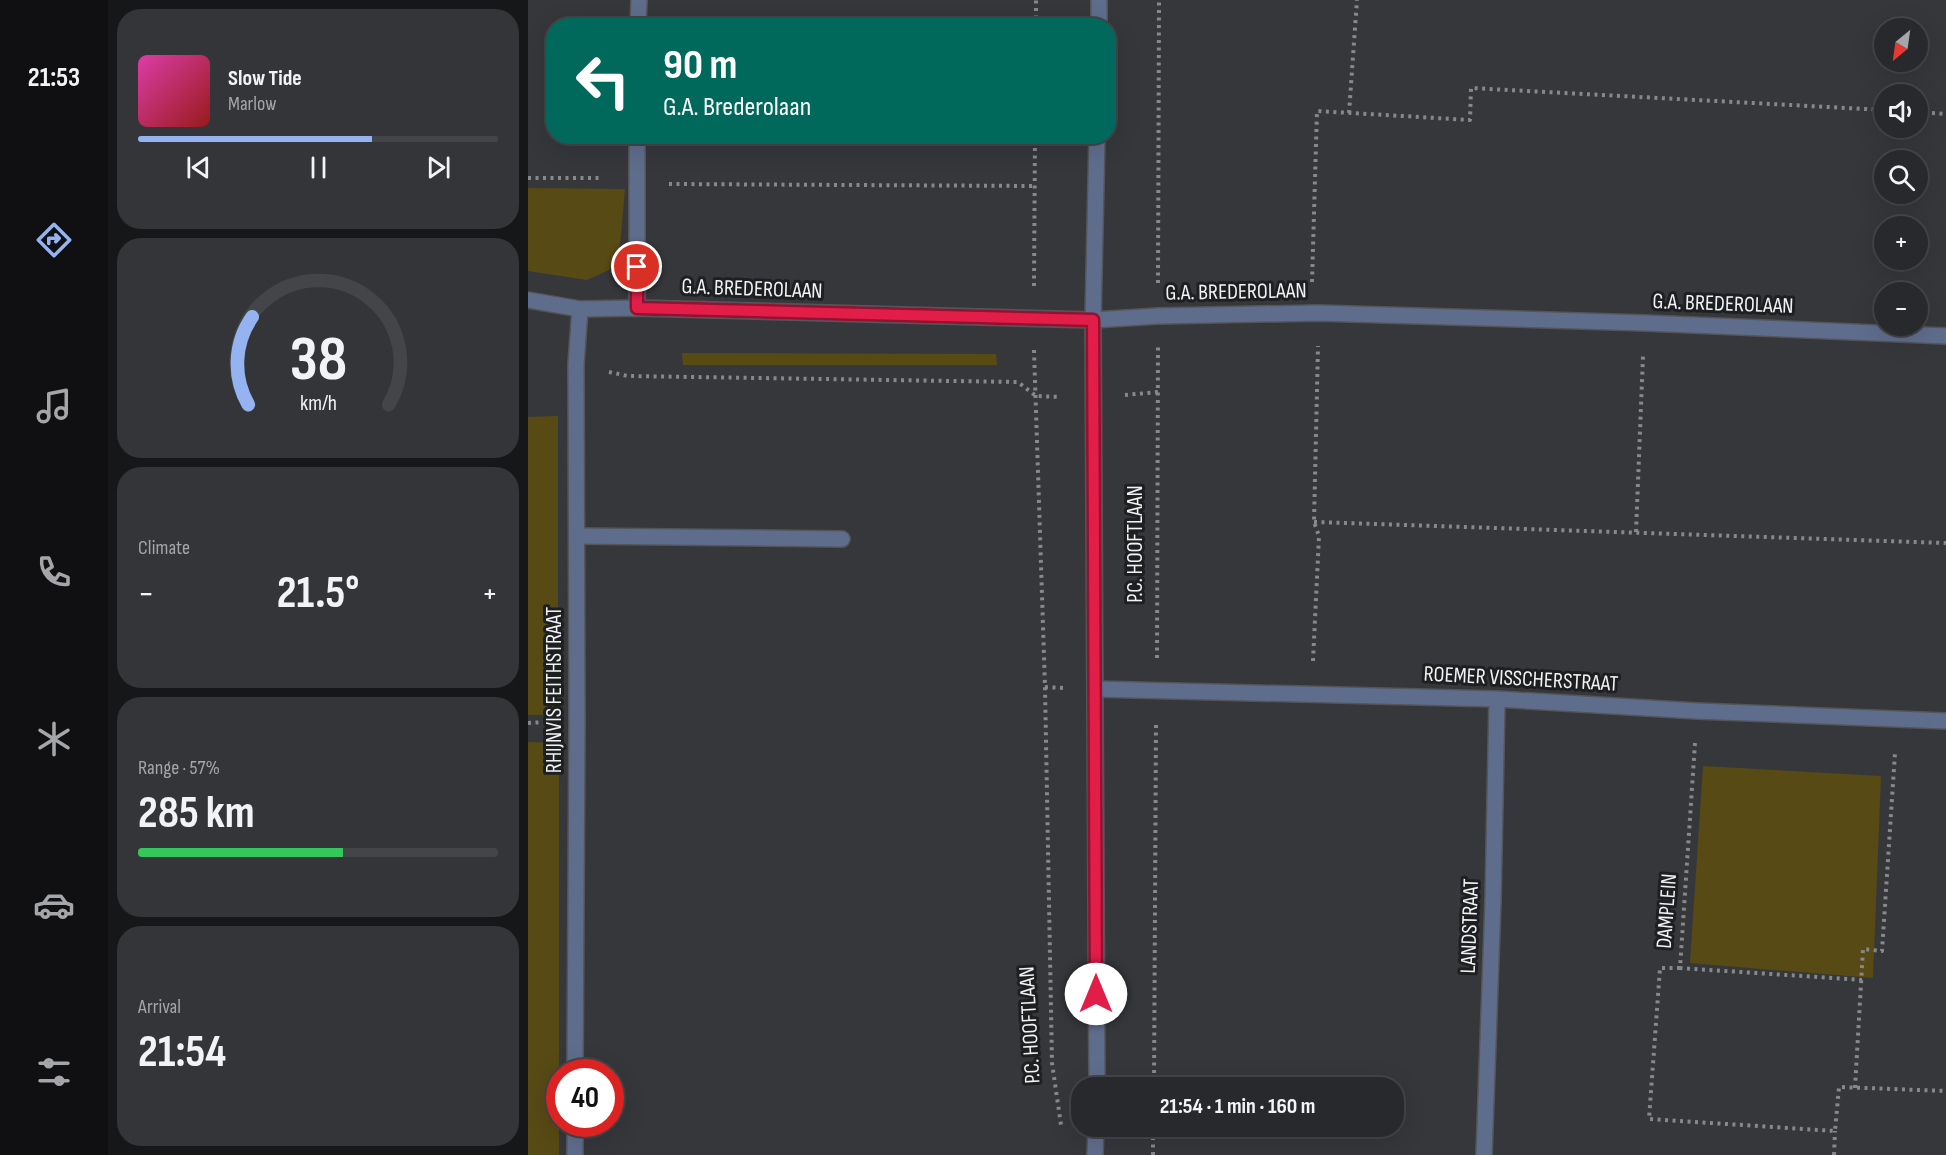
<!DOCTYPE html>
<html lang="en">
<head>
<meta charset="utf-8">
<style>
	:root { --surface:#28292c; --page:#343538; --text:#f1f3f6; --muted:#a5a6a9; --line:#444548; --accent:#95b2f1 }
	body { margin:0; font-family:"Sofia Sans Condensed",sans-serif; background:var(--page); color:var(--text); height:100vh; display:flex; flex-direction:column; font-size:22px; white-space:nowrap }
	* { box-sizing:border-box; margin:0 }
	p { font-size:20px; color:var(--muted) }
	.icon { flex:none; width:33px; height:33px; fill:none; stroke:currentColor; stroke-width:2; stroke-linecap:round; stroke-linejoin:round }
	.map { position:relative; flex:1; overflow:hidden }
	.side { display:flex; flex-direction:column; gap:9px; padding:9px; background:#161718; width:420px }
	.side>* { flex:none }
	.top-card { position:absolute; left:18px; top:18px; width:570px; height:126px; border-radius:24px; box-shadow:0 6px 24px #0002,0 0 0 2px var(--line); background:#00695c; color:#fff; overflow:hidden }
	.needle { width:39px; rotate:209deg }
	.buttons { position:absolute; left:1346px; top:18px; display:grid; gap:12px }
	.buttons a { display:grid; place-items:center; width:54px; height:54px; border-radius:50%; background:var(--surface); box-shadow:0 6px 24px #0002,0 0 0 2px var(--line); font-size:30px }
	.speed { position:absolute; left:18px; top:1059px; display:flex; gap:12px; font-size:30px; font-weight:700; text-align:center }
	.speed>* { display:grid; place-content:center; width:78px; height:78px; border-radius:50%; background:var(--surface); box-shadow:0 6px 24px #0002,0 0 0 2px var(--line); line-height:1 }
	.speed .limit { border:9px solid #d22; background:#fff; color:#111 }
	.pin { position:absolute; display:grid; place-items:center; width:51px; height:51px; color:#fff; margin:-26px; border:3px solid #fff; border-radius:50%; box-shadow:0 2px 6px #0007 }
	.me { position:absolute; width:66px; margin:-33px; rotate:0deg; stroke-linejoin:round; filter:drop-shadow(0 0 4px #0008) }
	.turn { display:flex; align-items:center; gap:21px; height:126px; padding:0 18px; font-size:27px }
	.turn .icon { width:78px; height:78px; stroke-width:2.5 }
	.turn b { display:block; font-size:42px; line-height:51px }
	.big { font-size:45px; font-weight:700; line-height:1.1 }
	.side .tile { flex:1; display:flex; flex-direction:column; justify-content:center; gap:9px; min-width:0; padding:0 21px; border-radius:24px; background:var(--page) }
	.side .dial { align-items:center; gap:0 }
	.dial svg { height:156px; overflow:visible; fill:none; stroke:var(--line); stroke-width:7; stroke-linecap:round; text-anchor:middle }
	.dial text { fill:var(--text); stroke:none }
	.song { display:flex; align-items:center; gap:18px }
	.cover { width:72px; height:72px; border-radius:9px; background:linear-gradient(135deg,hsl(320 70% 55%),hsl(0 70% 35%)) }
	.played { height:6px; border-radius:3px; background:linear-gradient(90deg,var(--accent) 65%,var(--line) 65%) }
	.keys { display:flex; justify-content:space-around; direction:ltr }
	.heat { display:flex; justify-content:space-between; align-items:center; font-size:33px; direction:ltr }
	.charge { height:9px; border-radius:4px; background:linear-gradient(90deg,#34c759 57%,var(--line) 0) }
	.trip { position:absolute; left:543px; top:1077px; width:333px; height:60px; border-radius:24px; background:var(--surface); box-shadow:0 6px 24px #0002,0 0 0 2px var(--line); font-weight:700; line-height:60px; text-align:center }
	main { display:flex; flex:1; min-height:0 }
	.menu { display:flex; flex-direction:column; width:108px; justify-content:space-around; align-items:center; background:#101012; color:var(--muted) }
	.menu .icon { width:42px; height:42px }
	.menu .active { color:var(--accent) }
	.menu b { font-size:27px; color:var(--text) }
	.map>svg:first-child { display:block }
	.green { fill:#584a15 }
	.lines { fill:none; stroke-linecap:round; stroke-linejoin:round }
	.service-casing { stroke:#535559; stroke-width:18 }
	.pedestrian-casing { stroke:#535559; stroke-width:18 }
	.minor-casing { stroke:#535559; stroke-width:18 }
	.tertiary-casing { stroke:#535559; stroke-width:18 }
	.path { stroke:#86888b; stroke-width:4; stroke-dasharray:3 4.5; stroke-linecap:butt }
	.service { stroke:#5f6d8d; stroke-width:15 }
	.pedestrian { stroke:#5f6d8d; stroke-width:15 }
	.minor { stroke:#5f6d8d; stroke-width:15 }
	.tertiary { stroke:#5f6d8d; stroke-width:15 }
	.route-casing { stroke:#92132f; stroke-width:15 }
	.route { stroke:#e11d48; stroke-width:10 }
	.labels { text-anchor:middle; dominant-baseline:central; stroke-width:6; stroke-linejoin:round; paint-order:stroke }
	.street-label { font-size:22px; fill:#f1f2f5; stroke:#1e1f20 }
</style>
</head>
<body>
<main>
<nav class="menu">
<b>21:53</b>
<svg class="icon active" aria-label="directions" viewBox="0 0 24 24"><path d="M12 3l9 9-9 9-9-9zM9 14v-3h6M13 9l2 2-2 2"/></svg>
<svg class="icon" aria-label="music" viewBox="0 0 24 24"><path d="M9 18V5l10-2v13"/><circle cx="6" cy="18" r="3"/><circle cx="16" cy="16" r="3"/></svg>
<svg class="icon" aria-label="phone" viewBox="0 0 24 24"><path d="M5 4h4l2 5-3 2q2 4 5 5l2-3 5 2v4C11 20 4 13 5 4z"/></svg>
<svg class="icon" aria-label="climate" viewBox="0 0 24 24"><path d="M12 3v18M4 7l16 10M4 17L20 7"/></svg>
<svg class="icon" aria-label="car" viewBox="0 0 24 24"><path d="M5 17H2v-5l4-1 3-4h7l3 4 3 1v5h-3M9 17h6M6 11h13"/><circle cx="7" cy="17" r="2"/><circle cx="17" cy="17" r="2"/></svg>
<svg class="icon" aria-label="filters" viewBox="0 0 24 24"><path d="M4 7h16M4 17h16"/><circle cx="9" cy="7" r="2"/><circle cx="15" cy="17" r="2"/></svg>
</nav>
<section class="side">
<div class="tile">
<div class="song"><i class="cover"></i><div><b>Slow Tide</b><p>Marlow</p></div></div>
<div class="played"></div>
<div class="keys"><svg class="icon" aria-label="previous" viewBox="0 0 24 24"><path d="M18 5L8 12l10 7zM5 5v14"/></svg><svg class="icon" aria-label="pause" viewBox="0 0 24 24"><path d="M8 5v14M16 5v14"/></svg><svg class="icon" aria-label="next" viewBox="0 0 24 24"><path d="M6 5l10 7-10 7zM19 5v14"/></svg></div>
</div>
<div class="tile dial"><svg viewBox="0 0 100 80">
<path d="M14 69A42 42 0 1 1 86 69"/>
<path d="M14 69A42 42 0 0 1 16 24" stroke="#95b2f1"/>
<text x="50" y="56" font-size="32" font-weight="700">38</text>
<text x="50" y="72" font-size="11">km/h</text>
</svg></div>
<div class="tile"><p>Climate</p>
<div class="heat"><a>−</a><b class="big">21.5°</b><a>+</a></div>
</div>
<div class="tile"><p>Range · 57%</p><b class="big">285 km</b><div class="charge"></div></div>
<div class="tile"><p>Arrival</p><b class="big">21:54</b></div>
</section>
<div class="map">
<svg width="1418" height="1155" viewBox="0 0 1418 1155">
	<rect width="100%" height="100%" fill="#35373b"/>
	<path class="green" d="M0,188L97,189L91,257L81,270L59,280L0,271Z
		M154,353L468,354L469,365H155Z
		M30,416V715H0V417Z
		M0,742L31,743V1155H0Z
		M1175,766L1353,776L1345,978L1162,963Z"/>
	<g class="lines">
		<g class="service-casing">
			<path id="service" d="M49,536L314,539"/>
		</g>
		<g class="pedestrian-casing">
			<path id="pedestrian" d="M956,1155L965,901"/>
		</g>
		<g class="minor-casing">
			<path id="minor" d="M110,26L111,0
				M0,300L52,309L109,308L565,320L630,316L790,313L1117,323L1418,336
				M109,308V136
				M567,689L969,699L1169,711L1418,721
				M965,901L969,699
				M47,1072L49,722L48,364L52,309
				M47,1155V1124"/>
		</g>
		<g class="tertiary-casing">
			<path id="tertiary" d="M571,26V0
				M569,1088L565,320L569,136
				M567,1155L568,1126"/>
		</g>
		<path class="path" d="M508,26V0
			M1389,112L1418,114
			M821,113L829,0
			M0,178H75
			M141,184L506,186
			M784,282L789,111L942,120L943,88L1356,110
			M630,283L631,0
			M506,286L507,136
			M506,350L517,687L524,1063L533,1125
			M81,372L100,376L490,382L508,396L533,397
			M597,395L630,392
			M786,522L1418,543
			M1108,532L1115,356
			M629,658L630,347
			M785,661L791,536L786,522L790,346
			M517,687L535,688
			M0,723L17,722
			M1167,743L1152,968L1334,980
			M1152,968H1132L1121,1119L1307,1131L1311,1087L1418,1091
			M626,1088L628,722
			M1327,1088L1335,949L1354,951L1367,753
			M625,1155V1126
			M1306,1155L1307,1131"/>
		<use href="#service" class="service"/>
		<use href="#pedestrian" class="pedestrian"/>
		<use href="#minor" class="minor"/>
		<use href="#tertiary" class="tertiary"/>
	</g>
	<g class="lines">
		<g class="route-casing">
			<path id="route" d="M109,267V308L565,320L568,994"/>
		</g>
		<use href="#route" class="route"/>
	</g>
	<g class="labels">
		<g class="street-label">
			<text transform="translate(224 289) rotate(2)">G.A. BREDEROLAAN</text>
			<text transform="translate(708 292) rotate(-1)">G.A. BREDEROLAAN</text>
			<text transform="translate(1195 304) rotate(2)">G.A. BREDEROLAAN</text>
			<text transform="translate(607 544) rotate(-90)">P.C. HOOFTLAAN</text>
			<text transform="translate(993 679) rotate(3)">ROEMER VISSCHERSTRAAT</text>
			<text transform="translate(26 690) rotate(-90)">RHIJNVIS FEITHSTRAAT</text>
			<text transform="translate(1139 911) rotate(-86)">DAMPLEIN</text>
			<text transform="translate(942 926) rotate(-88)">LANDSTRAAT</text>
			<text transform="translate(502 1025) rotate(-93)">P.C. HOOFTLAAN</text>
		</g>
	</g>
</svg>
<div class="buttons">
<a><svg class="needle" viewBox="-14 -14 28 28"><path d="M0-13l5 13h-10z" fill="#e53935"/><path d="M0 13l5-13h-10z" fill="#a5a6a9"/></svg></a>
<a><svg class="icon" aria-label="sound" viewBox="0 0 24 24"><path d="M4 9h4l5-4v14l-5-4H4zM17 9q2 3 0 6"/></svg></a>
<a><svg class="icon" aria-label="search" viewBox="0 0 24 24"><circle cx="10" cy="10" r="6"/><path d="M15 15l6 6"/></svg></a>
<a>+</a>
<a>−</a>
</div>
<div class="speed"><div class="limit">40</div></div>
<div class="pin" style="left:109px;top:267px;background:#d93025"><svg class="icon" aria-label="arrive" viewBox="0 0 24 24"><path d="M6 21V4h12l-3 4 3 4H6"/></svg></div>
<svg class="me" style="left:568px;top:994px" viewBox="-20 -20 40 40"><circle r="19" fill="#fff"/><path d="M0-13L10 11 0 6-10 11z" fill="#e11d48"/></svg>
<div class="trip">21:54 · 1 min · 160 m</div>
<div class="top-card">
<div class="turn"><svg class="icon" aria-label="left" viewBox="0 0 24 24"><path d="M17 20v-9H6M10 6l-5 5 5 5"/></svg><div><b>90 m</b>G.A. Brederolaan</div></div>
</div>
</div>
</main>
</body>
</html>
